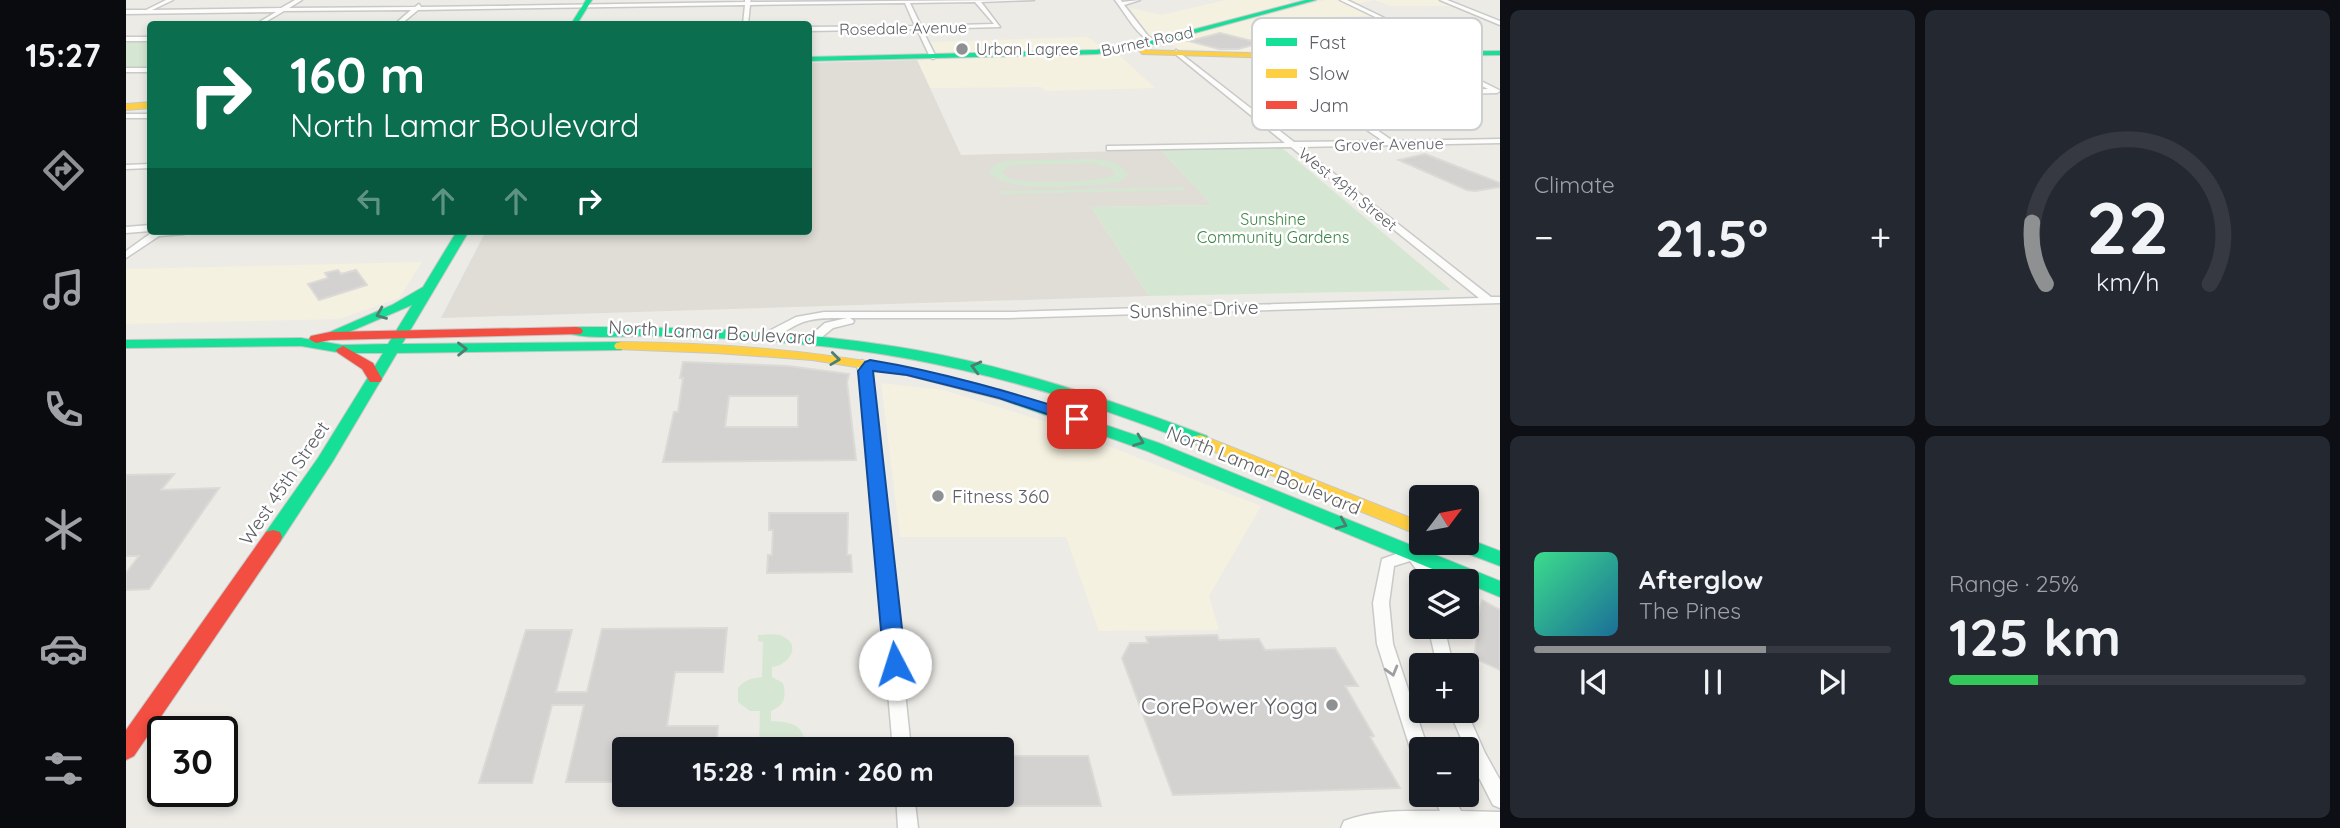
<!DOCTYPE html>
<html lang="en">
<head>
<meta charset="utf-8">
<style>
	:root { --surface:#171b24; --page:#242831; --text:#f1f3f6; --muted:#9ea1a6; --line:#363941; --accent:#8e9092 }
	body { margin:0; font-family:Quicksand,sans-serif; background:var(--page); color:var(--text); height:100vh; display:flex; flex-direction:column; font-size:26px; white-space:nowrap }
	* { box-sizing:border-box; margin:0 }
	p { font-size:23px; color:var(--muted) }
	.icon { flex:none; width:38px; height:38px; fill:none; stroke:currentColor; stroke-width:2; stroke-linecap:round; stroke-linejoin:round }
	.map { position:relative; flex:1; overflow:hidden }
	.sheet { display:flex; flex-direction:column; gap:10px; padding:10px; background:#0d0f14; width:840px }
	.sheet>* { flex:none }
	.guide { position:absolute; left:21px; top:21px; width:665px; height:214px; border-radius:7px; box-shadow:0 4px 10px #0003; background:#0b6e4f; color:#fff; overflow:hidden }
	.needle { width:46px; rotate:58deg }
	.tools { position:absolute; left:1283px; top:485px; display:grid; gap:14px }
	.tools a { display:grid; place-items:center; width:70px; height:70px; border-radius:7px; background:var(--surface); box-shadow:0 4px 10px #0003; font-size:35px }
	.speed { position:absolute; left:21px; top:716px; display:flex; gap:14px; font-size:35px; font-weight:700; text-align:center }
	.speed>* { display:grid; place-content:center; width:91px; height:91px; border-radius:50%; background:var(--surface); box-shadow:0 4px 10px #0003; line-height:1 }
	.speed .limit { border:4px solid #111; border-radius:10px; background:#fff; color:#111 }
	.pin { position:absolute; display:grid; place-items:center; width:60px; height:60px; color:#fff; margin:-30px; border-radius:14px; box-shadow:0 4px 10px #0006 }
	.me { position:absolute; width:77px; margin:-38px; rotate:355deg; stroke-linejoin:round; filter:drop-shadow(0 0 5px #0008) }
	.turn { display:flex; align-items:center; gap:24px; height:147px; padding:0 28px; font-size:32px }
	.turn .icon { width:91px; height:91px; stroke-width:2.5 }
	.turn b { display:block; font-size:49px; line-height:60px }
	.lanes { display:flex; align-items:center; height:66px; padding:0 28px; background:#0003; justify-content:center; gap:35px; direction:ltr }
	.lanes .off { opacity:.35 }
	.big { font-size:52px; font-weight:700; line-height:1.1 }
	.sheet .card { flex:1; display:flex; flex-direction:column; justify-content:center; gap:10px; min-width:0; padding:0 24px; border-radius:10px; background:var(--page) }
	.sheet .dial { align-items:center; gap:0 }
	.dial svg { height:182px; overflow:visible; fill:none; stroke:var(--line); stroke-width:7; stroke-linecap:round; text-anchor:middle }
	.dial text { fill:var(--text); stroke:none }
	.song { display:flex; align-items:center; gap:21px }
	.cover { width:84px; height:84px; border-radius:10px; background:linear-gradient(135deg,hsl(150 70% 55%),hsl(200 70% 35%)) }
	.played { height:7px; border-radius:4px; background:linear-gradient(90deg,var(--accent) 65%,var(--line) 65%) }
	.keys { display:flex; justify-content:space-around; direction:ltr }
	.heat { display:flex; justify-content:space-between; align-items:center; font-size:38px; direction:ltr }
	.charge { height:10px; border-radius:5px; background:linear-gradient(90deg,#34c759 25%,var(--line) 0) }
	.sheet .tiles { flex:1; display:grid; gap:10px; grid-template-columns:repeat(2,1fr) }
	.trip { position:absolute; left:486px; top:737px; width:402px; height:70px; border-radius:7px; background:var(--surface); box-shadow:0 4px 10px #0003; font-weight:700; line-height:70px; text-align:center }
	main { display:flex; flex:1; min-height:0 }
	.dock { display:flex; flex-direction:column; width:126px; justify-content:space-around; align-items:center; background:#090b0e; color:var(--muted) }
	.dock .icon { width:49px; height:49px }
	.dock .selected { color:var(--accent) }
	.dock b { font-size:32px; color:var(--text) }
	.map>svg:first-child { display:block }
	.commercial { fill:#f5f1e0 }
	.education { fill:#dfddd6 }
	.green { fill:#d5e7d3; fill-rule:evenodd }
	.building { fill:#d3d2d0; stroke:#dbdad6; stroke-width:2; fill-rule:evenodd }
	.lines { fill:none; stroke-linecap:round; stroke-linejoin:round }
	.street-casing { stroke:#c9c9c9; stroke-width:3 }
	.fast-casing { stroke:#c7c8c6; stroke-width:2 }
	.slow-casing { stroke:#c7c8c6; stroke-width:2 }
	.jam-casing { stroke:#c7c8c6; stroke-width:2 }
	.street { fill:#fcfcfb; fill-rule:evenodd }
	.fast { fill:#16e098; fill-rule:evenodd }
	.slow { fill:#ffcf43; fill-rule:evenodd }
	.jam { fill:#f24e42; fill-rule:evenodd }
	.oneway { stroke:#4a7f71 }
	.oneway2 { stroke:#9c9ea0 }
	.route { fill:#1a73e8; stroke:#114b97; stroke-width:2 }
	.poi-dot { fill:#8e9092; stroke:#fff; stroke-width:2.5 }
	.labels { text-anchor:middle; dominant-baseline:central; stroke-width:5; stroke-linejoin:round; paint-order:stroke }
	.far-street-label { font-size:16px; fill:#5c5f64; stroke:#fff }
	.far-poi-label { font-size:16px; fill:#5c5f64; stroke:#fff; text-anchor:start }
	.far-park-label { font-size:16px; fill:#3a8542; stroke:#fff }
	.street-label { font-size:19px; fill:#5c5f64; stroke:#fff }
	.poi-label { font-size:19px; fill:#5c5f64; stroke:#fff; text-anchor:start }
	.near-poi-label { font-size:23px; fill:#5c5f64; stroke:#fff; text-anchor:end }
	.key { fill:#fff; stroke:#cecfd0; stroke-width:2 }
	.key-label { font-size:19px; fill:#5c5f64 }
</style>
</head>
<body>
<main>
<nav class="dock">
<b>15:27</b>
<svg class="icon selected" aria-label="directions" viewBox="0 0 24 24"><path d="M12 3l9 9-9 9-9-9zM9 14v-3h6M13 9l2 2-2 2"/></svg>
<svg class="icon" aria-label="music" viewBox="0 0 24 24"><path d="M9 18V5l10-2v13"/><circle cx="6" cy="18" r="3"/><circle cx="16" cy="16" r="3"/></svg>
<svg class="icon" aria-label="phone" viewBox="0 0 24 24"><path d="M5 4h4l2 5-3 2q2 4 5 5l2-3 5 2v4C11 20 4 13 5 4z"/></svg>
<svg class="icon" aria-label="climate" viewBox="0 0 24 24"><path d="M12 3v18M4 7l16 10M4 17L20 7"/></svg>
<svg class="icon" aria-label="car" viewBox="0 0 24 24"><path d="M5 17H2v-5l4-1 3-4h7l3 4 3 1v5h-3M9 17h6M6 11h13"/><circle cx="7" cy="17" r="2"/><circle cx="17" cy="17" r="2"/></svg>
<svg class="icon" aria-label="filters" viewBox="0 0 24 24"><path d="M4 7h16M4 17h16"/><circle cx="9" cy="7" r="2"/><circle cx="15" cy="17" r="2"/></svg>
</nav>
<div class="map">
<svg width="1374" height="828" viewBox="0 0 1374 828">
	<rect width="100%" height="100%" fill="#ecebe6"/>
	<path class="commercial" d="M1099,0H1162L1166,3L1033,37L1023,36L1004,8L1036,15Z
		M1199,0H1213L1244,16L1197,17L1248,43L1177,44L1191,53L1052,49L1042,41Z
		M1221,0H1313L1327,6H1265L1248,0L1230,4Z
		M961,37L980,49L811,55L804,42Z
		M993,55L1029,88L919,91L915,87L804,88L791,60Z
		M296,262L273,298L213,319L0,324V269Z
		M755,383L817,390L921,422L1135,506L1083,596L1093,630L973,631L940,537H774Z"/>
	<path class="education" d="M791,60L835,155L1035,150L1086,205L965,207L1023,296L315,318L360,231H682L683,63Z"/>
	<path class="green" d="M24,40V68H0V41Z
		M1155,147L1325,290L1023,296L965,207L1085,205L1035,150Z
		M961,159C975,159 997,161 1002,176L993,182L982,184C957,185 876,195 863,171L870,164L880,161ZM968,163L984,168L989,174C977,183 906,183 889,180C883,178 880,177 876,172L880,167L890,165Z
		M1057,187L1061,190L875,194L873,191Z
		M632,635C640,635 649,633 656,636C677,645 662,666 646,667V677L657,683C661,698 658,705 645,711V721C664,722 682,724 677,749H633L634,711H624L612,702V688C618,680 626,678 636,677L637,642L632,641Z"/>
	<path class="building" d="M1094,33L1134,43L1112,49H1093L1063,41Z
		M1299,154L1374,183V187L1349,191L1341,190L1273,160Z
		M212,270L215,274L230,270L241,285L193,300L182,284L202,278L199,273Z
		M557,362L662,366L723,374L721,382L730,460L537,462L548,412H552L557,378H554ZM603,396H672V427H599Z
		M48,474L35,490L93,488L23,589L0,590V573L13,556H0V475Z
		M643,513H722L721,555H725L726,572L641,573L642,555H646L647,530H643Z
		M1356,600L1374,610V670L1348,658L1352,629L1349,628Z
		M601,628L597,672H549L541,726H592L590,749H499V782H440L458,705H426L406,783H353L400,630H446L430,692H461L476,629Z
		M1091,635L1093,640L1133,639L1139,650L1209,648L1232,686H1219L1248,736L1244,737L1274,788L1047,795L996,658L1004,643H1022L1020,637Z
		M877,756H962L975,806H877Z"/>
	<g class="lines">
		<g class="street-casing">
			<path id="street" d="M40,0H47L26,10L155,8L169,0H176L163,8L289,7L293,4L295,7L619,2V0H625L624,2L908,0L855,2L874,27L796,29L810,57L807,59L804,57L791,29L682,31V27L789,26L779,3L624,5L622,24H617L619,5L292,10L275,24H269L285,10L158,11L136,24H130L150,12L0,14V10H20ZM849,2L868,24L795,26L784,3Z
				M989,0H995L996,2L1014,0L998,5L1022,36L1030,41V43C1013,40 1000,14 989,0Z
				M1214,0H1221L1331,53L1326,54Z
				M1314,0H1321L1374,21V25Z
				M0,37H24V41H0Z
				M1050,50L1168,142L1257,141L1206,106L1200,99L1214,94L1362,89L1295,55V53H1299L1373,90L1374,91L1371,93L1217,97L1207,100L1267,141L1374,139V143L1174,147L1365,297H1374V303L883,318H724L728,321L727,323L707,328L691,341H683L682,339L683,337L699,323L721,318C707,318 691,317 677,322C665,326 654,338 641,336L640,334L641,332L670,317L698,312H883L1353,298L1165,147L981,150V146H984L1159,143L1048,53Z
				M0,68H24V72H0Z
				M0,114H24V118H0Z
				M24,164V168L0,169V165Z
				M24,225V231L0,233V227Z
				M28,231H63L58,234L33,236L0,258V251Z
				M736,360L742,363L746,377L785,749H767L734,377L730,363Z
				M1295,532V542H1300L1295,553L1315,581H1299L1284,561L1268,566L1263,603L1267,644L1302,749H1295V762L1289,760L1286,754L1251,644L1247,603L1256,559L1281,550L1290,533Z
				M1302,626H1318L1327,665H1311Z
				M1323,710H1340L1359,753L1374,780V808L1367,805L1346,764Z
				M770,794H788L792,828H772Z
				M1306,794H1326L1335,811L1374,812V828H1215L1218,821C1249,809 1282,811 1314,811Z"/>
		</g>
		<g class="fast-casing">
			<path id="fast" d="M460,0H466L451,24H445Z
				M1180,0H1190L1028,44L971,54L682,61V57L971,50L1028,40Z
				M1374,51V55L1273,56L1269,54L1273,52Z
				M331,231H343L276,344L495,342L502,346L495,350L271,353L207,461L154,542H140L138,537L140,532L192,458L257,353H216L175,346L0,348V340L175,338L216,345L262,344L286,305L216,335L211,336L204,332L266,305L297,287Z
				M450,327C564,327 678,330 790,350C890,368 986,400 1081,436L1083,440L1081,444H1069C941,393 811,356 674,344C624,339 574,337 525,336C500,335 470,340 445,334L443,331Z
				M873,389L1033,443L1374,581V597L1021,451L868,397L865,394L868,391Z
				M1340,538L1374,551V566L1324,547L1322,542H1340Z"/>
		</g>
		<g class="slow-casing">
			<path id="slow" d="M1013,50L1155,54L1273,52L1277,54L1273,56L1155,58L1016,54Z
				M24,102V108L0,110V104Z
				M495,342C626,343 752,356 878,391L881,394L873,399L780,375L686,360L590,353L490,349L488,346L490,343Z
				M1075,435L1295,522V536L1069,444L1067,440L1069,436Z"/>
		</g>
		<g class="jam-casing">
			<path id="jam" d="M450,327L455,328L457,331L455,334L204,340L190,343L183,339L185,336L204,332Z
				M217,346L247,363L256,379L254,382H244L236,369L212,353L210,350Z
				M147,530L154,532L156,537L154,542L8,756L0,760V730L140,532Z"/>
		</g>
		<use href="#street" class="street"/>
		<use href="#fast" class="fast"/>
		<use href="#slow" class="slow"/>
		<use href="#jam" class="jam"/>
	</g>
	<defs><path id="oneway-chevron" d="M-2-3.5L2.5 0L-2 3.5" fill="none" stroke-width="1.6" stroke-linecap="round" stroke-linejoin="round" transform="scale(1.75)"/></defs>
	<g class="oneway">
		<use href="#oneway-chevron" transform="translate(255 314) rotate(158)"/>
		<use href="#oneway-chevron" transform="translate(336 349) rotate(-1)"/>
		<use href="#oneway-chevron" transform="translate(709 359) rotate(7)"/>
		<use href="#oneway-chevron" transform="translate(850 367) rotate(-166)"/>
		<use href="#oneway-chevron" transform="translate(1013 441) rotate(21)"/>
		<use href="#oneway-chevron" transform="translate(1216 524) rotate(23)"/>
	</g>
	<use class="oneway2" href="#oneway-chevron" transform="translate(1266 671) rotate(74)"/>
	<path class="route" d="M744,360C817,372 887,393 957,415L959,419L951,424L873,398L781,375L747,371L780,664L776,671L769,673L761,671L758,664L732,371L739,362Z"/>
	<g class="poi-dot">
		<circle cx="836" cy="49" r="7"/>
		<circle cx="812" cy="496" r="7"/>
		<circle cx="1206" cy="705" r="7"/>
	</g>
	<g class="labels">
		<g class="far-street-label">
			<text transform="translate(777 28) rotate(-1)">Rosedale Avenue</text>
			<text transform="translate(1021 41) rotate(-12)">Burnet Road</text>
			<text transform="translate(1263 144) rotate(-1)">Grover Avenue</text>
			<text transform="translate(1222 189) rotate(39)">West 49th Street</text>
		</g>
		<g class="far-poi-label">
			<text x="850" y="49">Urban Lagree</text>
		</g>
		<g class="far-park-label">
			<text x="1147" y="219">Sunshine<tspan x="1147" dy="18">Community Gardens</tspan></text>
		</g>
		<g class="street-label">
			<text transform="translate(1068 309) rotate(-2)">Sunshine Drive</text>
			<text transform="translate(586 332) rotate(3)">North Lamar Boulevard</text>
			<text transform="translate(1138 470) rotate(22)">North Lamar Boulevard</text>
			<text transform="translate(158 483) rotate(-56)">West 45th Street</text>
		</g>
		<g class="poi-label">
			<text x="826" y="496">Fitness 360</text>
		</g>
		<g class="near-poi-label">
			<text x="1192" y="705">CorePower Yoga</text>
		</g>
	</g>
	<rect x="1126" y="18" width="230" height="112" rx="10" class="key"/>
	<rect x="1140" y="38" width="31" height="8" fill="#16e098"/>
	<rect x="1140" y="69" width="31" height="9" fill="#ffcf43"/>
	<rect x="1140" y="101" width="31" height="8" fill="#f24e42"/>
	<g class="key-label">
		<text x="1183" y="49">Fast</text>
		<text x="1183" y="80">Slow</text>
		<text x="1183" y="112">Jam</text>
	</g>
</svg>
<div class="tools">
<a><svg class="needle" viewBox="-14 -14 28 28"><path d="M0-13l5 13h-10z" fill="#e53935"/><path d="M0 13l5-13h-10z" fill="#9ea1a6"/></svg></a>
<a><svg class="icon" aria-label="layers" viewBox="0 0 24 24"><path d="M12 4l9 5-9 5-9-5zM3 14l9 5 9-5"/></svg></a>
<a>+</a>
<a>−</a>
</div>
<div class="speed"><div class="limit">30</div></div>
<div class="pin" style="left:951px;top:419px;background:#d93025"><svg class="icon" aria-label="arrive" viewBox="0 0 24 24"><path d="M6 21V4h12l-3 4 3 4H6"/></svg></div>
<svg class="me" style="left:769px;top:664px" viewBox="-20 -20 40 40"><circle r="19" fill="#fff"/><path d="M0-13L10 11 0 6-10 11z" fill="#1a73e8"/></svg>
<div class="trip">15:28 · 1 min · 260 m</div>
<div class="guide">
<div class="turn"><svg class="icon" aria-label="right" viewBox="0 0 24 24"><path d="M7 20v-9h11M14 6l5 5-5 5"/></svg><div><b>160 m</b>North Lamar Boulevard</div></div>
<div class="lanes"><svg class="icon off" aria-label="left" viewBox="0 0 24 24"><path d="M17 20v-9H6M10 6l-5 5 5 5"/></svg><svg class="icon off" aria-label="ahead" viewBox="0 0 24 24"><path d="M12 20V5M6 11l6-6 6 6"/></svg><svg class="icon off" aria-label="ahead" viewBox="0 0 24 24"><path d="M12 20V5M6 11l6-6 6 6"/></svg><svg class="icon" aria-label="right" viewBox="0 0 24 24"><path d="M7 20v-9h11M14 6l5 5-5 5"/></svg></div>
</div>
</div>
<section class="sheet">
<div class="tiles">
<div class="card"><p>Climate</p>
<div class="heat"><a>−</a><b class="big">21.5°</b><a>+</a></div>
</div>
<div class="card dial"><svg viewBox="0 0 100 80">
<path d="M14 69A42 42 0 1 1 86 69"/>
<path d="M14 69A42 42 0 0 1 8 42" stroke="#8e9092"/>
<text x="50" y="56" font-size="32" font-weight="700">22</text>
<text x="50" y="72" font-size="11">km/h</text>
</svg></div>
<div class="card">
<div class="song"><i class="cover"></i><div><b>Afterglow</b><p>The Pines</p></div></div>
<div class="played"></div>
<div class="keys"><svg class="icon" aria-label="previous" viewBox="0 0 24 24"><path d="M18 5L8 12l10 7zM5 5v14"/></svg><svg class="icon" aria-label="pause" viewBox="0 0 24 24"><path d="M8 5v14M16 5v14"/></svg><svg class="icon" aria-label="next" viewBox="0 0 24 24"><path d="M6 5l10 7-10 7zM19 5v14"/></svg></div>
</div>
<div class="card"><p>Range · 25%</p><b class="big">125 km</b><div class="charge"></div></div>
</div>
</section>
</main>
</body>
</html>
